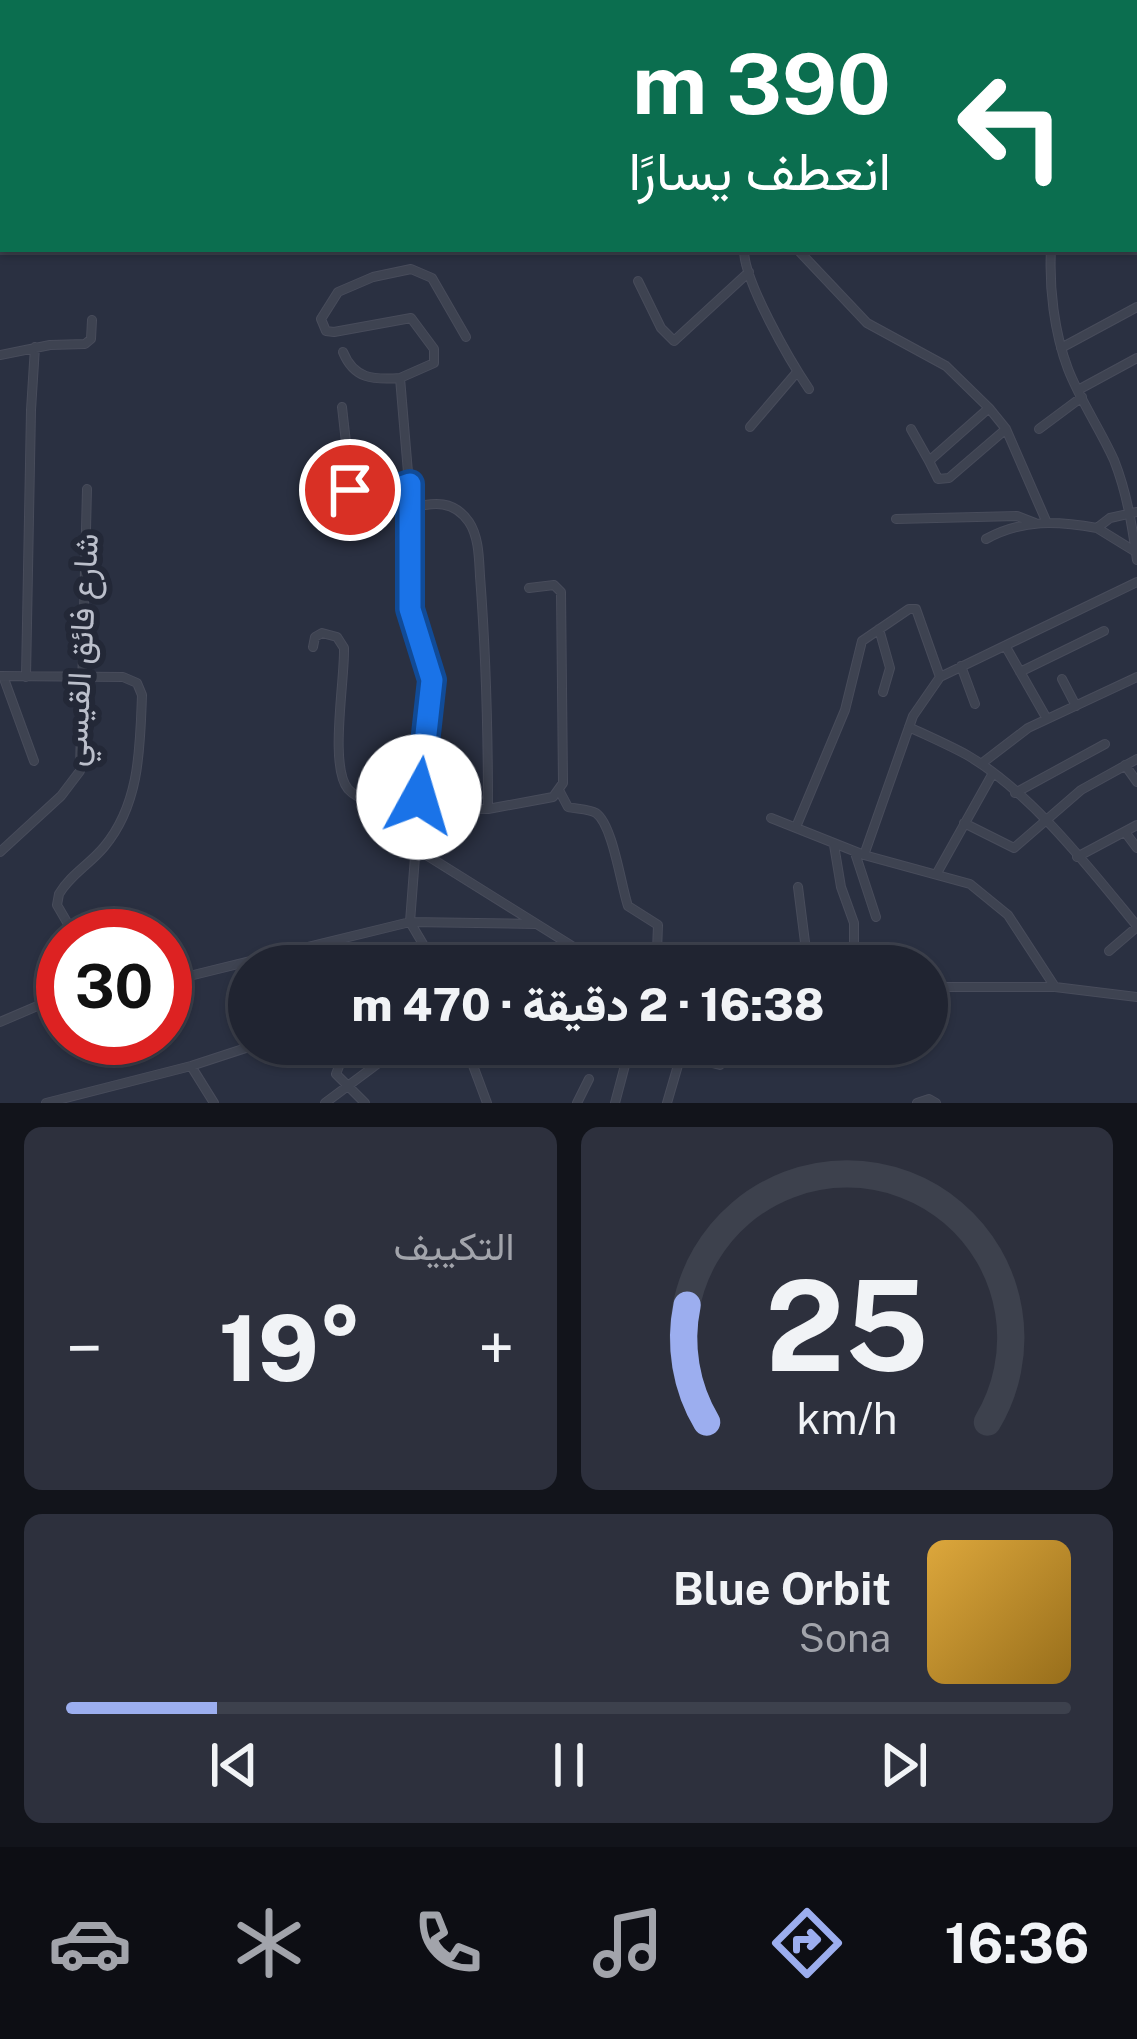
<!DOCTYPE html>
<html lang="ar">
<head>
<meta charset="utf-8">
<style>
	:root { --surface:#202431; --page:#2d303d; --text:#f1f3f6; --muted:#a2a4ab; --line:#3d414d; --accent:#9caeef }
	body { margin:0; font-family:"Public Sans",Vazirmatn,sans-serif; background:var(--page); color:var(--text); direction:rtl; height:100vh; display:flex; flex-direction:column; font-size:45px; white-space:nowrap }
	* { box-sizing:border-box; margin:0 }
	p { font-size:39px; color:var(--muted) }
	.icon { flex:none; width:66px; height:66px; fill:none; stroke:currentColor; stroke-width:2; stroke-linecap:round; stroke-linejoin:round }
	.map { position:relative; height:1103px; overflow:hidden; direction:ltr }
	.side { display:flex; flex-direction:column; gap:24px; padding:24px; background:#12141b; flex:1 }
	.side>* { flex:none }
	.guide { position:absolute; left:0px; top:0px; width:1137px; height:252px; box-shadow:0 3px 9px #0004,0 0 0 3px var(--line); direction:rtl; background:#0b6e4f; color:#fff; overflow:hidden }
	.speed { position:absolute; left:36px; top:909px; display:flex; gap:24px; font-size:60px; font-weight:700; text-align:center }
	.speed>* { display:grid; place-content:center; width:156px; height:156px; border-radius:50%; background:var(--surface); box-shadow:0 3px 9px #0004,0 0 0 3px var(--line); line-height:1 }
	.speed .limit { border:18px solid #d22; background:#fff; color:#111 }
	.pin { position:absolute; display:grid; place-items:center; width:102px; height:102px; color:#fff; margin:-51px; border:6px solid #fff; border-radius:50%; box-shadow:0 3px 12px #0007 }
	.me { position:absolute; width:132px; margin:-66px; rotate:6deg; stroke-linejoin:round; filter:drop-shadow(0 0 9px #0008) }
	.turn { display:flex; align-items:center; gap:42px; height:252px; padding:0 48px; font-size:54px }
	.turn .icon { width:156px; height:156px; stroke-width:2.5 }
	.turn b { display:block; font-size:84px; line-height:102px }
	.big { font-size:90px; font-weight:800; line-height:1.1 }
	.side .widget { flex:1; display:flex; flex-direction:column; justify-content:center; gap:18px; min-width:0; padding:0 42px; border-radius:18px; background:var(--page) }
	.side .dial { align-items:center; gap:0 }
	.dial svg { height:312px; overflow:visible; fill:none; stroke:var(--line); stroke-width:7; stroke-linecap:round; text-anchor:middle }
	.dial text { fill:var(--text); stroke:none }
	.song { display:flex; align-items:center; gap:36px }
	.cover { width:144px; height:144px; border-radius:18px; background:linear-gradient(135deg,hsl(40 70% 55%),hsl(40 70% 35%)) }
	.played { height:12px; border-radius:6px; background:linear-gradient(90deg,var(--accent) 15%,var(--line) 15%) }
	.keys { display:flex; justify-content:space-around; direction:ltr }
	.heat { display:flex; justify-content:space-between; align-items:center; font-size:66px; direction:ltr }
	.side .tiles { flex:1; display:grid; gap:24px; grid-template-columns:1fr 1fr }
	.widget:last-child { grid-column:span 2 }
	.trip { position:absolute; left:228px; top:945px; width:720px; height:120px; border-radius:60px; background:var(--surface); box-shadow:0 3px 9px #0004,0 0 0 3px var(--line); font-weight:800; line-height:120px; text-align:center; direction:rtl }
	.tab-bar { display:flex; height:192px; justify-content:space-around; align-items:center; background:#0d0e14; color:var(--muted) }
	.tab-bar .icon { width:84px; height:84px }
	.tab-bar .current { color:var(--accent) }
	.tab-bar b { font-size:54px; color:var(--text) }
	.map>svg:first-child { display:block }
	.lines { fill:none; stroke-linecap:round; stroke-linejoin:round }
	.minor-casing { stroke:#484c5b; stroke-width:10 }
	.minor { stroke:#3e4351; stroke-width:8 }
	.route-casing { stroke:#114b97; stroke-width:30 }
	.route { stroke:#1a73e8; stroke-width:21 }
	.labels { text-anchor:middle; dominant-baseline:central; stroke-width:12; stroke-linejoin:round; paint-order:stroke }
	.street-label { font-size:33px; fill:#bbbfcb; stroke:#232837 }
</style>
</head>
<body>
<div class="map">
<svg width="1137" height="1103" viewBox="0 0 1137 1103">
	<rect width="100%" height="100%" fill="#2a3041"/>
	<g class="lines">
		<g class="minor-casing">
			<path id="minor" d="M284,0L285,3
				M627,0V3
				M918,0L919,3
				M302,3L303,0
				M1134,153L1137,158
				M0,163L3,162
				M1134,236L1137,240
				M744,249C743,280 790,361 809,389
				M797,249L867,323L946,366L989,408L1006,429L1047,523
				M1051,249C1049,287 1054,332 1068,369C1080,400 1100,429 1114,460C1127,493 1132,525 1137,560
				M638,281L661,328L674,341L749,272
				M1061,348L1137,307
				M343,352C354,379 373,380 400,378
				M0,355L50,345L85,344L91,339L92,320
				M1078,390L1137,358
				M342,407L352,496L364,500L410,484
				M989,408L929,461L938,479L949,478L1006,429
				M750,427L797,372
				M911,429L929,461
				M1039,429L1082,397
				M411,508L400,378L434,363V349L411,318L334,332L326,331L321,319L338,292L373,277L411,269L432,278L466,337
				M896,519L1017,516L1035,523
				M986,539C1023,519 1057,521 1097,528
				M1136,552L1097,528L1110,518L1137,512
				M879,629L890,668L883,692
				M313,647L315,637L322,633L337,637L344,648C345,680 329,766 348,789C355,797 364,800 373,802C392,805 402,805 419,797
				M1006,647L1047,719
				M961,666L975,704
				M1020,672L1104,631
				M0,676L123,677L137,683L142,695C140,748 140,804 104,847C90,864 70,875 59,894L57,905L75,936
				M3,676L34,761
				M26,677L31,410L35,347
				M1062,679L1076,706
				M909,727C928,736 949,745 967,755C1031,792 1091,870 1137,926
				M423,752L446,754
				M981,764L1028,728L1137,677
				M1125,765L1137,782
				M560,792L568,807C576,809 589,809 596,813C613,825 621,886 628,906L658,925L657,951L665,966
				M1015,793L1105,744
				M418,808L488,809C488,730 486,654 480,576C479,559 479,537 469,522C454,500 434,502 411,508L410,609L432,685L423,752L410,922L436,966
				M488,809L553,797L563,783L561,592L554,585L529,588
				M771,818L864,855L970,884L1008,915L1055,987
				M964,823L1014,848L1081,790L1137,759
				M796,827L845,710L862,641L909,609H916L940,677
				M1125,832L1137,848
				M834,845L841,887L854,923V966
				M415,848L604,966
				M0,852L61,796L80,771L87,489
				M855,853L876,917
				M864,855L913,716L940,677L1137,582
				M1077,857L1137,825
				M937,873L993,773
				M798,887L808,966
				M1109,951L1137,927
				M165,982L410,922L536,924
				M927,987H1055L1137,997
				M0,1022L63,995
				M465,1044L487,1103
				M650,1044L681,1055
				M343,1056L336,1074L365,1103
				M191,1066L214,1103
				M46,1103L191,1066L258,1044
				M325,1103L404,1044
				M577,1103L589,1079
				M615,1103L628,1054L635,1044
				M667,1103L681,1055L720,1065L726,1058L728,1044
				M917,1103L929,1099L936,1103"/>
		</g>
		<use href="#minor" class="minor"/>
	</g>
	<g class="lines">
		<g class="route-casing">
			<path id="route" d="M350,490L354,498L364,500L410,484V609L432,680L419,797"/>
		</g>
		<use href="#route" class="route"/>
	</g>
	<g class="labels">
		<g class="street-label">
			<text transform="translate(80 650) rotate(-87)">شارع فائق القيسي</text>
		</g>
	</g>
</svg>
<div class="speed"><div class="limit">30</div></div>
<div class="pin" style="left:350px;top:490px;background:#d93025"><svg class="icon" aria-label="arrive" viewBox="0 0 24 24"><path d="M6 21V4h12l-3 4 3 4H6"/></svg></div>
<svg class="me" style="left:419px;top:797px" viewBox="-20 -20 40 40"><circle r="19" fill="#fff"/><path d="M0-13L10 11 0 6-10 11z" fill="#1a73e8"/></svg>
<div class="trip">16:38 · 2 دقيقة · 470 m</div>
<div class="guide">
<div class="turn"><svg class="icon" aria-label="left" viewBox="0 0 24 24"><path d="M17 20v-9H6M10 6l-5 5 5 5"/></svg><div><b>390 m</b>انعطف يسارًا</div></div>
</div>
</div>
<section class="side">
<div class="tiles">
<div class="widget dial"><svg viewBox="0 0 100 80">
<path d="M14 69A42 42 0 1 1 86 69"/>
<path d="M14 69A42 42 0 0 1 9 39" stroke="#9caeef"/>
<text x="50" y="56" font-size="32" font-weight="700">25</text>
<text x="50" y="72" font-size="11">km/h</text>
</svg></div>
<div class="widget"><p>التكييف</p>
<div class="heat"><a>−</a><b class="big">19°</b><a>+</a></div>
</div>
<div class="widget">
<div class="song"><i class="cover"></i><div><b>Blue Orbit</b><p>Sona</p></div></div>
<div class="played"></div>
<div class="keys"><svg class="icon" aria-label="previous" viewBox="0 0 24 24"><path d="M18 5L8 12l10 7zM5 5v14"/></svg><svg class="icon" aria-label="pause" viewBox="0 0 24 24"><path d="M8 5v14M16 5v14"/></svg><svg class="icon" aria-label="next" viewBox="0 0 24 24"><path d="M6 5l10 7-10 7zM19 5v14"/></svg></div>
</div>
</div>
</section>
<nav class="tab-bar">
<b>16:36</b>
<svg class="icon current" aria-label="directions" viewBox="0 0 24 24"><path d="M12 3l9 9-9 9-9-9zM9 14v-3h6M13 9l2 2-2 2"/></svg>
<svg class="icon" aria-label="music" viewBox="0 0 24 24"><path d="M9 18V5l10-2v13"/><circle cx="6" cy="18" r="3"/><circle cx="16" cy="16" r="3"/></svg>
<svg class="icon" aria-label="phone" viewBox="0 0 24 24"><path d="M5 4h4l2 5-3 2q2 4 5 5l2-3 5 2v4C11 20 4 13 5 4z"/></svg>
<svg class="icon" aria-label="climate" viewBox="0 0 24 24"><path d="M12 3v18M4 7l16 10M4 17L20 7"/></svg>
<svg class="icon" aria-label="car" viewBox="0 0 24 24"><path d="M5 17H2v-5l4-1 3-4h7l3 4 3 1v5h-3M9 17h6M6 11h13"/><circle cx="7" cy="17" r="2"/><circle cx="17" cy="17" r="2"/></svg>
</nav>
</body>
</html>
